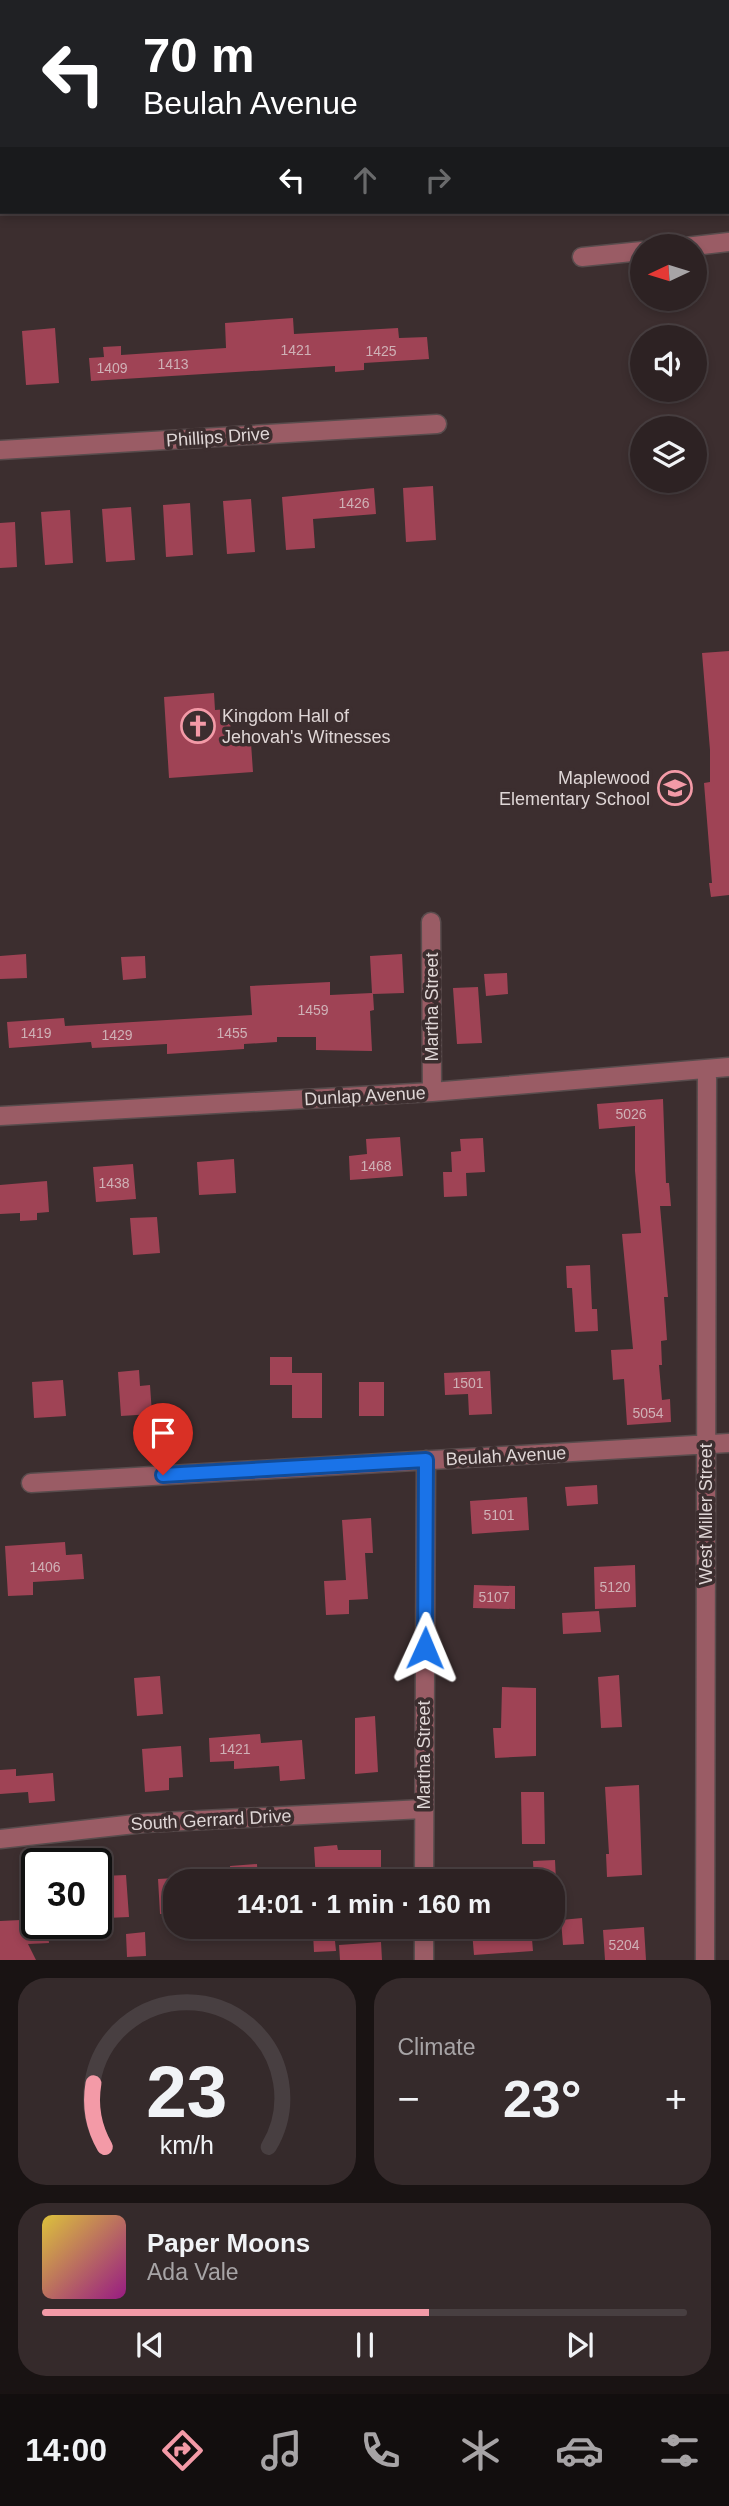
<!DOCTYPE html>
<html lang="en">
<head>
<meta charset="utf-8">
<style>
	:root { --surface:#2d2223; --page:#352a2b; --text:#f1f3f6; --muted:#a7a4a6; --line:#483f41; --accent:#f39aa7 }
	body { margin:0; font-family:Helvetica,sans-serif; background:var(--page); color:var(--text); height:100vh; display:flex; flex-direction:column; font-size:26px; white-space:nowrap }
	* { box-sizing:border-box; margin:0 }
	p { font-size:23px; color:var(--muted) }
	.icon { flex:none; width:38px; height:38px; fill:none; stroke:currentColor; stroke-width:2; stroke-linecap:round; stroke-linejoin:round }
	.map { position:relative; height:1960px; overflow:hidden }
	.panel { display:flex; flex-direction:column; gap:18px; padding:18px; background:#191313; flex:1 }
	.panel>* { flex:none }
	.banner { position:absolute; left:0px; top:0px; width:730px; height:214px; box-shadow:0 4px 10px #0003,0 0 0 2px var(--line); background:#202124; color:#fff; overflow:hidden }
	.needle { width:46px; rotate:266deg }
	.tools { position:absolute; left:630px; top:234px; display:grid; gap:14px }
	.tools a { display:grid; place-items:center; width:77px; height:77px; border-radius:50%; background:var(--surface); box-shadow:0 4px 10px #0003,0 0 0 2px var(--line); font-size:35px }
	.speed { position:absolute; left:21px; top:1848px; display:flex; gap:14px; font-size:35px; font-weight:700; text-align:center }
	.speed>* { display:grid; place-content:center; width:91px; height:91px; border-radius:50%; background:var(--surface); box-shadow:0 4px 10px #0003,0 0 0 2px var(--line); line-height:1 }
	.speed .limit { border:4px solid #111; border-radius:10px; background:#fff; color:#111 }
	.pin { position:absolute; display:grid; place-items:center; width:60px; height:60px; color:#fff; margin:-72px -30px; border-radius:50% 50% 50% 0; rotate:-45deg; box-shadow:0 0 7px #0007 }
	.pin .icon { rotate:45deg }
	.me { position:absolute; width:77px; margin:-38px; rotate:1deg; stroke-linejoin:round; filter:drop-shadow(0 0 5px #0008) }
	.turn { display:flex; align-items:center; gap:24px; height:147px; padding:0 28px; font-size:32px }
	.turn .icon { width:91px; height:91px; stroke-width:2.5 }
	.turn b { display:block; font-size:49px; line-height:60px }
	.lanes { display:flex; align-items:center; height:66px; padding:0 28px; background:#0003; justify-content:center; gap:35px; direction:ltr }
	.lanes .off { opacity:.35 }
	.big { font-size:52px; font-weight:800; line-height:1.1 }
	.panel .card { flex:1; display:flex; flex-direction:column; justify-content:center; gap:10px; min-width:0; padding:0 24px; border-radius:28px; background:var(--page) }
	.panel .dial { align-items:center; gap:0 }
	.dial svg { height:182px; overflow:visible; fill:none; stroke:var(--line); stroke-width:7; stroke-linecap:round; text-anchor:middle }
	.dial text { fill:var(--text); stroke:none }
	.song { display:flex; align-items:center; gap:21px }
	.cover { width:84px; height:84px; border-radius:10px; background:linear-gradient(135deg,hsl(50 70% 55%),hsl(310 70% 35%)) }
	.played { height:7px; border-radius:4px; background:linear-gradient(90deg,var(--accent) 60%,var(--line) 60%) }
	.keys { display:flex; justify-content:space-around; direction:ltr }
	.heat { display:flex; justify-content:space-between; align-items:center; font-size:38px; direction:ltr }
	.panel .tiles { flex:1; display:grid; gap:18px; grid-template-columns:1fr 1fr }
	.card:last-child { grid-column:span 2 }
	.trip { position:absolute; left:163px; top:1869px; width:402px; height:70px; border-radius:28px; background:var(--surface); box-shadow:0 4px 10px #0003,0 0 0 2px var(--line); font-weight:800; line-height:70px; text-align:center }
	.menu { display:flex; height:112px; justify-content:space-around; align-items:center; background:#120e0e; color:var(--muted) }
	.menu .icon { width:49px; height:49px }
	.menu .selected { color:var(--accent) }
	.menu b { font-size:32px; color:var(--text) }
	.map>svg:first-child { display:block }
	.building { fill:#9f4355 }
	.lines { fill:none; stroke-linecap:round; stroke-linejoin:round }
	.minor-casing { stroke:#594c4d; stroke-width:21 }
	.minor { stroke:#9a5c65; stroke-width:18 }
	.route-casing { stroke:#114b97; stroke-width:18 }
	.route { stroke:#1a73e8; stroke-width:12 }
	.labels { text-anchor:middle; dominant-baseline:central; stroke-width:7; stroke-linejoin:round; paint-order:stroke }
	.number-label { font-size:14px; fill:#cfb1b6 }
	.street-label { font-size:18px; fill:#dfd6d6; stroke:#3c2e2f }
	.poi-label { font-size:18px; fill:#dfd6d6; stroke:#3c2e2f; text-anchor:start }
</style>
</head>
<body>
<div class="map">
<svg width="729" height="1960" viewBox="0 0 729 1960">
	<rect width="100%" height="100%" fill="#3c2e2f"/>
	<path class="building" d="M293,318L294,334L398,328L399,338L427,337L429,359L364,363V370L335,372V366L91,381L89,358L104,357L103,347L121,346V355L226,348L225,323Z
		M55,328L59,383L26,385L22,331Z
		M433,486L436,540L406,542L403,488Z
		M374,488L376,514L313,519L315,548L286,550L282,497Z
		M251,499L255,552L227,554L223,501Z
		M190,503L193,555L166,557L163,505Z
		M131,507L135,560L106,562L102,509Z
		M70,510L73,563L45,565L41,512Z
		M15,522L17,567L0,568V523Z
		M729,651V895L711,897L709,883H712L704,783L710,782V750L702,653Z
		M214,693L215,710L229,709L232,744L251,743L253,772L169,778L164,697Z
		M26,954L27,978L0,979V956Z
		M402,954L404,993L373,994L374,1010L370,1011L372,1051L316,1050V1037H277V1042L244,1044V1049L167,1054V1044L92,1048L91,1042L9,1048L7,1022L64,1018L65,1026L252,1015L250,986L330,982V995L372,993L370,956Z
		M145,956L146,978L123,980L121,957Z
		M507,973L508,994L486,996L484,974Z
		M478,987L482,1043L457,1044L453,988Z
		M663,1099L666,1183H669L671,1206H660L668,1297H664L667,1340L661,1341L662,1365H659L662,1400L670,1399L671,1422L627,1425L624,1379L613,1380L611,1350L633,1349L622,1234L641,1233L635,1171V1126L599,1129L597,1104Z
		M400,1137L403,1176L350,1180L349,1156L367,1154L366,1139Z
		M483,1138L485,1172L466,1173L467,1196L444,1197L443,1172H452L451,1152L461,1151L460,1139Z
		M234,1159L236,1193L199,1195L197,1162Z
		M133,1164L136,1199L96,1202L93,1167Z
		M47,1181L49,1212L37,1213V1220L20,1221V1213L0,1214V1185Z
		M157,1217L160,1253L133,1255L130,1218Z
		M590,1265L592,1309H597L598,1331L575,1332L572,1288H567L566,1266Z
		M270,1357H292V1385H270Z
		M139,1370L140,1386L150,1385L152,1414L121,1416L118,1372Z
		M490,1371L492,1414L469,1415L468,1394L445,1395L444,1373Z
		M292,1373H322V1418H292Z
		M63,1380L66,1416L34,1418L32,1382Z
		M359,1382H384V1416H359Z
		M597,1485L598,1504L567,1506L565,1487Z
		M527,1497L529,1530L472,1534L470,1501Z
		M371,1518L373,1553H365L368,1599L349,1600V1614L326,1615L324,1581L346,1580L342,1520Z
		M65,1542L66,1555L82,1554L84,1579L33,1582V1595L8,1596L5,1546Z
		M635,1565L636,1607L595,1609L594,1567Z
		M474,1585L515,1586V1609L473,1608Z
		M599,1611L601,1632L563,1634L562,1613Z
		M619,1675L622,1727L601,1728L598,1677Z
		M160,1676L163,1714L137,1716L134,1678Z
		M502,1687L536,1688V1756L495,1758L493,1728H501Z
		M375,1716L378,1772L355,1774V1718Z
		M260,1734L261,1743L302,1740L305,1779L280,1781L279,1766L234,1769V1761L210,1762L209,1738Z
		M181,1746L183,1777L169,1778V1790L145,1792L142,1749Z
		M16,1769V1776L53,1773L55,1801L29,1803L28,1792L0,1794V1770Z
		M639,1785L642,1875L607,1877L606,1854H609L605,1787Z
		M521,1792H544L545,1844H522Z
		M337,1845L338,1850H381V1881H316L314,1847Z
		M555,1860L556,1881H534L533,1861Z
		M257,1864L258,1881H231L230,1866Z
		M126,1875L129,1917L106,1918L103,1876Z
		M175,1878V1913L160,1914L158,1879Z
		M37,1905V1923H47L49,1943L28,1944L36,1960H0V1921L21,1920L20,1906Z
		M582,1918L584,1944L563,1945L561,1920Z
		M531,1927L533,1951L474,1955L472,1931Z
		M644,1927L646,1960H605L603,1930Z
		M334,1931L336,1951L314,1952L313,1933Z
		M145,1932L146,1956L127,1957L126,1934Z
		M381,1942L382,1960H340L339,1945Z"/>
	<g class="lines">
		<g class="minor-casing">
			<path id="minor" d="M685,247L729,242
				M582,257L642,251
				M0,450L437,424
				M431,922L432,1092
				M0,1116L432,1092L729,1067
				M31,1483L729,1443
				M0,1839L144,1823L423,1809
				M424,1881L426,1460
				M424,1927V1960
				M705,1960L707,1069"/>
		</g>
		<use href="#minor" class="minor"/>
	</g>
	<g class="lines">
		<g class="route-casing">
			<path id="route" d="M163,1475L426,1460L425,1648"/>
		</g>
		<use href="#route" class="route"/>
	</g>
	<defs>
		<g id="church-ring" transform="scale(1.75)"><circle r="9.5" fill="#3c2e2f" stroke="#f39aa7" stroke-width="1.5"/><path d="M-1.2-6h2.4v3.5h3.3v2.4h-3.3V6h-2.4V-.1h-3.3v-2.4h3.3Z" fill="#f39aa7"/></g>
		<g id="school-ring" transform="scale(1.75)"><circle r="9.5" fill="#3c2e2f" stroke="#f39aa7" stroke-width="1.5"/><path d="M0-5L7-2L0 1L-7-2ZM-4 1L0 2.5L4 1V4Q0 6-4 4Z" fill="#f39aa7"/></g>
	</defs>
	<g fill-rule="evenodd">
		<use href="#church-ring" x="198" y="726"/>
		<use href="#school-ring" x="675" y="788"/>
	</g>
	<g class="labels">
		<g class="number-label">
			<text x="296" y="350">1421</text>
			<text x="381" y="351">1425</text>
			<text x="173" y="364">1413</text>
			<text x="112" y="368">1409</text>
			<text x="354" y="503">1426</text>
			<text x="313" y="1010">1459</text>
			<text x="36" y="1033">1419</text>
			<text x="232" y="1033">1455</text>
			<text x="117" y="1035">1429</text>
			<text x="631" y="1114">5026</text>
			<text x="376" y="1166">1468</text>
			<text x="114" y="1183">1438</text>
			<text x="468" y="1383">1501</text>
			<text x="648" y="1413">5054</text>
			<text x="499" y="1515">5101</text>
			<text x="45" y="1567">1406</text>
			<text x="615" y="1587">5120</text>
			<text x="494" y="1597">5107</text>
			<text x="235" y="1749">1421</text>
			<text x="624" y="1945">5204</text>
		</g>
		<g class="street-label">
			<text transform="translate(218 437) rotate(-4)">Phillips Drive</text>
			<text transform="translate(432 1007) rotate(-90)">Martha Street</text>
			<text transform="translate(365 1096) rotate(-3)">Dunlap Avenue</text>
			<text transform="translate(506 1456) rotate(-3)">Beulah Avenue</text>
			<text transform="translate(706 1514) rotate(-90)">West Miller Street</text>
			<text transform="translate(424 1755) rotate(-90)">Martha Street</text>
			<text transform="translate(211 1820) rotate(-3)">South Gerrard Drive</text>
		</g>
		<g class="poi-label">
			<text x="222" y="716">Kingdom Hall of<tspan x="222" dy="21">Jehovah's Witnesses</tspan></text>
			<text x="650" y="778" text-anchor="end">Maplewood<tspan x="650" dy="21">Elementary School</tspan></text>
		</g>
	</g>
</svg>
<div class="tools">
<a><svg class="needle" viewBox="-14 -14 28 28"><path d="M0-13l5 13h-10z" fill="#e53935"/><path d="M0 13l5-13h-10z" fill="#a7a4a6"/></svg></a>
<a><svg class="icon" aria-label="sound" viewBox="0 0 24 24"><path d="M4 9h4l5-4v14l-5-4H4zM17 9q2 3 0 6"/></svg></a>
<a><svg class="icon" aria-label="layers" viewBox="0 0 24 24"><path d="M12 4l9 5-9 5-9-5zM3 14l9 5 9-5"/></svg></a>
</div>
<div class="speed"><div class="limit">30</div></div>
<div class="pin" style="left:163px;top:1475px;background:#d93025"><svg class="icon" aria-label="arrive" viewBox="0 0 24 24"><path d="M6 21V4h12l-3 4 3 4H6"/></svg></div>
<svg class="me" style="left:425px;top:1648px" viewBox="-20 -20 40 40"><path d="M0-17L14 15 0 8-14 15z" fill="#1a73e8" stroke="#fff" stroke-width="4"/></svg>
<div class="trip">14:01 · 1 min · 160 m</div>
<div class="banner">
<div class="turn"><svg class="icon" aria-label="left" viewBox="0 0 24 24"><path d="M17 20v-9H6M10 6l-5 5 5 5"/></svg><div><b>70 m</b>Beulah Avenue</div></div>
<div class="lanes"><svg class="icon" aria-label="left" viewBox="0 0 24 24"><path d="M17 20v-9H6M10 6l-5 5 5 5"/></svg><svg class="icon off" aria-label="ahead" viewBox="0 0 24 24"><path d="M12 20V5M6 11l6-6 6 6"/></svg><svg class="icon off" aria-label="right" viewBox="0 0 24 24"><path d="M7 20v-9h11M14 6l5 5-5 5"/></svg></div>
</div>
</div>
<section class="panel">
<div class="tiles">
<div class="card dial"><svg viewBox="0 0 100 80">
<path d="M14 69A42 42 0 1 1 86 69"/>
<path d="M14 69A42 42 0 0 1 9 41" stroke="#f39aa7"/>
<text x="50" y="56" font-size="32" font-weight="700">23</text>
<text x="50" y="72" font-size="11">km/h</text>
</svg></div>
<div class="card"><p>Climate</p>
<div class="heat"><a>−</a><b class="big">23°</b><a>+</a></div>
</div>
<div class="card">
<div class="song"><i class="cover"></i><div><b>Paper Moons</b><p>Ada Vale</p></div></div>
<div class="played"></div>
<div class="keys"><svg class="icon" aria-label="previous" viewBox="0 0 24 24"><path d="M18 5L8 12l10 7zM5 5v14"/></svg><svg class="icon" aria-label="pause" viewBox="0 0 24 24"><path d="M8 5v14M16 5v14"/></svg><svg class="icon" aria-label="next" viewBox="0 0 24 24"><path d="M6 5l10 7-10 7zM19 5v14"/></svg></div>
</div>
</div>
</section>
<nav class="menu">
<b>14:00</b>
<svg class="icon selected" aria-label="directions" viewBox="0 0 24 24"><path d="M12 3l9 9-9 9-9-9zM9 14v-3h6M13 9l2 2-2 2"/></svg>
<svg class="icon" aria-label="music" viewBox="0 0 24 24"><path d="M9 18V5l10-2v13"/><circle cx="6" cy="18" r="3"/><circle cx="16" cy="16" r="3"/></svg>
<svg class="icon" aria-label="phone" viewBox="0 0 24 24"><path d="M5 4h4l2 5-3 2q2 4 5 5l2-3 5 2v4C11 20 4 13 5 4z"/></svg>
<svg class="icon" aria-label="climate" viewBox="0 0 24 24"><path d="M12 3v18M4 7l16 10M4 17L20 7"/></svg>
<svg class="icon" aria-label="car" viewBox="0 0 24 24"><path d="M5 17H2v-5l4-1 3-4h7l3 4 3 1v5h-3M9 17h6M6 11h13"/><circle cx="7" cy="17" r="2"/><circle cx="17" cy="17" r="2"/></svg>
<svg class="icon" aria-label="filters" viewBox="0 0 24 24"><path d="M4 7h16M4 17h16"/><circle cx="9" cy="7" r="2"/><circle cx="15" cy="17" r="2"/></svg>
</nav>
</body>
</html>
